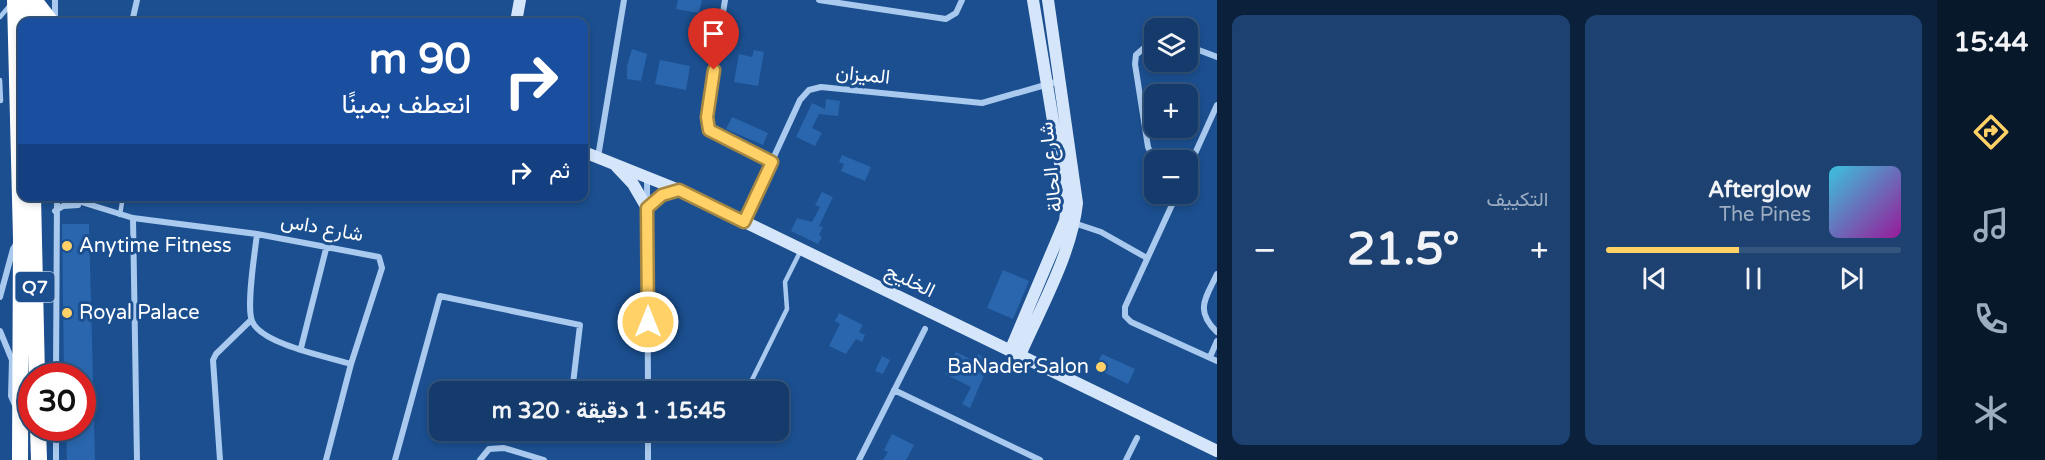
<!DOCTYPE html>
<html lang="ar">
<head>
<meta charset="utf-8">
<style>
	:root { --surface:#143b6b; --page:#1d4271; --text:#f1f3f6; --muted:#9dadc1; --line:#33557e; --accent:#ffd166 }
	body { margin:0; font-family:"Varela Round",Vazirmatn,sans-serif; background:var(--page); color:var(--text); direction:rtl; height:100vh; display:flex; flex-direction:column; font-size:22px; white-space:nowrap }
	* { box-sizing:border-box; margin:0 }
	p { font-size:20px; color:var(--muted) }
	.icon { flex:none; width:33px; height:33px; fill:none; stroke:currentColor; stroke-width:2; stroke-linecap:round; stroke-linejoin:round }
	.map { position:relative; flex:1; overflow:hidden; direction:ltr }
	.sheet { display:flex; flex-direction:column; gap:15px; padding:15px; background:#0b203b; width:720px }
	.sheet>* { flex:none }
	.hud { position:absolute; left:18px; top:18px; width:570px; height:183px; border-radius:12px; box-shadow:0 3px 9px #0003,0 0 0 2px var(--line); direction:rtl; background:#1a4fa0; color:#fff; overflow:hidden }
	.fabs { position:absolute; left:1144px; top:18px; display:grid; gap:12px }
	.fabs a { display:grid; place-items:center; width:54px; height:54px; border-radius:12px; background:var(--surface); box-shadow:0 3px 9px #0003,0 0 0 2px var(--line); font-size:30px }
	.speed { position:absolute; left:18px; top:363px; display:flex; gap:12px; font-size:30px; font-weight:700; text-align:center }
	.speed>* { display:grid; place-content:center; width:78px; height:78px; border-radius:50%; background:var(--surface); box-shadow:0 3px 9px #0003,0 0 0 2px var(--line); line-height:1 }
	.speed .limit { border:9px solid #d22; background:#fff; color:#111 }
	.pin { position:absolute; display:grid; place-items:center; width:51px; height:51px; color:#fff; margin:-62px -26px; border-radius:50% 50% 50% 0; rotate:-45deg; box-shadow:0 0 6px #0007 }
	.pin .icon { rotate:45deg }
	.me { position:absolute; width:66px; margin:-33px; rotate:0deg; stroke-linejoin:round; filter:drop-shadow(0 0 4px #0008) }
	.turn { display:flex; align-items:center; gap:21px; height:126px; padding:0 18px; font-size:27px }
	.turn .icon { width:78px; height:78px; stroke-width:2.5 }
	.turn b { display:block; font-size:42px; line-height:51px }
	.then { display:flex; align-items:center; height:57px; padding:0 18px; background:#0003; gap:12px; font-size:22px }
	.big { font-size:45px; font-weight:800; line-height:1.1 }
	.sheet .card { flex:1; display:flex; flex-direction:column; justify-content:center; gap:9px; min-width:0; padding:0 21px; border-radius:12px; background:var(--page) }
	.song { display:flex; align-items:center; gap:18px }
	.cover { width:72px; height:72px; border-radius:9px; background:linear-gradient(135deg,hsl(190 70% 55%),hsl(300 70% 35%)) }
	.played { height:6px; border-radius:3px; background:linear-gradient(90deg,var(--accent) 45%,var(--line) 45%) }
	.keys { display:flex; justify-content:space-around; direction:ltr }
	.heat { display:flex; justify-content:space-between; align-items:center; font-size:33px; direction:ltr }
	.sheet .tiles { flex:1; display:grid; gap:15px; grid-template-columns:repeat(2,1fr) }
	.trip { position:absolute; left:429px; top:381px; width:360px; height:60px; border-radius:12px; background:var(--surface); box-shadow:0 3px 9px #0003,0 0 0 2px var(--line); font-weight:800; line-height:60px; text-align:center; direction:rtl }
	main { display:flex; flex:1; min-height:0 }
	.dock { display:flex; flex-direction:column; width:108px; justify-content:space-around; align-items:center; background:#08182b; color:var(--muted) }
	.dock .icon { width:42px; height:42px }
	.dock .active { color:var(--accent) }
	.dock b { font-size:27px; color:var(--text) }
	.map>svg:first-child { display:block }
	.building { fill:#2a66ad }
	.lines { fill:none; stroke-linecap:round; stroke-linejoin:round }
	.path { stroke:#a9c9ee; stroke-width:1.5; stroke-dasharray:3 4.5; stroke-linecap:butt }
	.lane { stroke:#a9c9ee; stroke-width:4.5 }
	.street { stroke:#a9c9ee; stroke-width:6 }
	.secondary { stroke:#d6e6fa; stroke-width:12 }
	.highway { stroke:#fff; stroke-width:16 }
	.route-casing { stroke:#a68842; stroke-width:15 }
	.route { stroke:#ffd166; stroke-width:10 }
	.poi-dot { fill:#ffd166; stroke:#1b4f8f; stroke-width:2 }
	.labels { text-anchor:middle; dominant-baseline:central; stroke-width:6; stroke-linejoin:round; paint-order:stroke }
	.shield { fill:#1b4f8f; stroke:#bbcadd; stroke-width:1.5 }
	.shield-label { font-size:18px; font-weight:bold; fill:#fff }
	.street-label { font-size:20px; fill:#fff; stroke:#1b4f8f }
	.poi-label { font-size:20px; fill:#fff; stroke:#1b4f8f; text-anchor:start }
</style>
</head>
<body>
<main>
<nav class="dock">
<b>15:44</b>
<svg class="icon active" aria-label="directions" viewBox="0 0 24 24"><path d="M12 3l9 9-9 9-9-9zM9 14v-3h6M13 9l2 2-2 2"/></svg>
<svg class="icon" aria-label="music" viewBox="0 0 24 24"><path d="M9 18V5l10-2v13"/><circle cx="6" cy="18" r="3"/><circle cx="16" cy="16" r="3"/></svg>
<svg class="icon" aria-label="phone" viewBox="0 0 24 24"><path d="M5 4h4l2 5-3 2q2 4 5 5l2-3 5 2v4C11 20 4 13 5 4z"/></svg>
<svg class="icon" aria-label="climate" viewBox="0 0 24 24"><path d="M12 3v18M4 7l16 10M4 17L20 7"/></svg>
</nav>
<section class="sheet">
<div class="tiles">
<div class="card">
<div class="song"><i class="cover"></i><div><b>Afterglow</b><p>The Pines</p></div></div>
<div class="played"></div>
<div class="keys"><svg class="icon" aria-label="previous" viewBox="0 0 24 24"><path d="M18 5L8 12l10 7zM5 5v14"/></svg><svg class="icon" aria-label="pause" viewBox="0 0 24 24"><path d="M8 5v14M16 5v14"/></svg><svg class="icon" aria-label="next" viewBox="0 0 24 24"><path d="M6 5l10 7-10 7zM19 5v14"/></svg></div>
</div>
<div class="card"><p>التكييف</p>
<div class="heat"><a>−</a><b class="big">21.5°</b><a>+</a></div>
</div>
</div>
</section>
<div class="map">
<svg width="1217" height="460" viewBox="0 0 1217 460">
	<rect width="100%" height="100%" fill="#1b4f8f"/>
	<path class="building" d="M678,0H702L699,13L676,9Z
		M632,49L647,54L641,81L627,79V66Z
		M754,50L764,52L758,86L734,82L739,54L752,57Z
		M660,60L690,66L686,90L655,84Z
		M826,99L840,101L838,116L819,114L812,128L822,133L815,146L796,137L812,103L825,109Z
		M732,117L768,133L763,145L726,129Z
		M842,155L871,167L865,181L841,171L844,164L839,162Z
		M822,192L833,197L819,226L823,227L819,235L822,237L818,244L791,231L797,218L812,222L820,207L815,205Z
		M62,224H89L95,460H67L66,428H82V376H64Z
		M1003,270L1029,281L1013,319L987,308Z
		M839,313L863,325L859,332L865,335L862,342L856,339L846,354L829,346L840,324L835,321Z
		M956,352L974,361L978,354L985,358L982,364L988,366L970,408L962,404L971,387L945,374Z
		M1102,354L1135,369L1128,384L1095,368Z
		M882,356L890,360L883,374L875,371Z
		M892,434L914,445L906,460H883L888,452L884,450Z"/>
	<g class="lines">
		<path class="path" d="M594,430L641,438"/>
		<path class="lane" d="M0,17L11,4
			M0,80L1,101
			M120,215L123,196
			M717,392L718,389L723,392
			M746,392L787,309L785,282L801,250"/>
		<path class="street" d="M55,0V22
			M725,0L707,117L709,130L773,162
			M819,0L946,19L956,13L962,0
			M132,22L137,0
			M1188,46L1217,57
			M1155,47H1145L1136,55L1135,64L1148,147L1155,162
			M598,157L624,0
			M1188,169L1217,105
			M647,176L648,392
			M1177,194L1125,307V316L1131,322L1217,361
			M62,196L133,218L257,234L379,257L382,268L351,364L326,460
			M55,211L63,206L78,205
			M133,218L137,460
			M744,222L800,100L809,90L821,87L982,103L1059,81
			M1074,223L1101,232L1147,258
			M257,234C255,252 246,306 252,321C261,344 328,357 351,364
			M1217,274C1206,298 1194,310 1217,332
			M0,297L13,249L17,243
			M0,331L12,360L11,396L15,405
			M301,348L327,245
			M1210,357L1217,341
			M56,376L57,196
			M894,390L1040,460
			M56,428V460
			M648,430V460
			M220,460L213,360L216,354L251,320
			M395,460L440,296L580,325L572,392
			M480,460L489,449L504,448L544,460
			M859,460L925,329
			M1126,460L1137,438"/>
		<path class="secondary" d="M516,22L520,0
			M584,152L679,190L1217,451
			M616,166L633,184L647,208L662,195L679,190
			M1010,351L1065,221L1067,205L1033,0
			M1020,355C1040,309 1072,253 1077,203L1048,0"/>
		<path class="highway" d="M15,0L21,238L20,460
			M30,0L31,22
			M34,0L51,22
			M33,196L37,376
			M38,428L39,460"/>
	</g>
	<g class="lines">
		<g class="route-casing">
			<path id="route" d="M648,322L647,208L662,195L679,190L744,222L772,162L709,130L707,117L714,70"/>
		</g>
		<use href="#route" class="route"/>
	</g>
	<g class="poi-dot">
		<circle cx="67" cy="246" r="6"/>
		<circle cx="67" cy="313" r="6"/>
		<circle cx="1101" cy="367" r="6"/>
	</g>
	<g class="labels">
		<rect class="shield" x="15.5" y="272" width="39" height="30" rx="4.5"/>
		<g class="shield-label">
			<text x="35" y="287">Q7</text>
		</g>
		<g class="street-label">
			<text transform="translate(863 75) rotate(6)">الميزان</text>
			<text transform="translate(1051 167) rotate(-96)">شارع الحالة</text>
			<text transform="translate(322 228) rotate(10)">شارع داس</text>
			<text transform="translate(910 281) rotate(26)">الخليج</text>
		</g>
		<g class="poi-label">
			<text x="79" y="246">Anytime Fitness</text>
			<text x="79" y="313">Royal Palace</text>
			<text x="1089" y="367" text-anchor="end">BaNader Salon</text>
		</g>
	</g>
</svg>
<div class="fabs">
<a><svg class="icon" aria-label="layers" viewBox="0 0 24 24"><path d="M12 4l9 5-9 5-9-5zM3 14l9 5 9-5"/></svg></a>
<a>+</a>
<a>−</a>
</div>
<div class="speed"><div class="limit">30</div></div>
<div class="pin" style="left:714px;top:70px;background:#d93025"><svg class="icon" aria-label="arrive" viewBox="0 0 24 24"><path d="M6 21V4h12l-3 4 3 4H6"/></svg></div>
<svg class="me" style="left:648px;top:322px" viewBox="-20 -20 40 40"><circle r="17" fill="#ffd166" stroke="#fff" stroke-width="3"/><path d="M0-11L8 9 0 5-8 9z" fill="#fff"/></svg>
<div class="trip">15:45 · 1 دقيقة · 320 m</div>
<div class="hud">
<div class="turn"><svg class="icon" aria-label="right" viewBox="0 0 24 24"><path d="M7 20v-9h11M14 6l5 5-5 5"/></svg><div><b>90 m</b>انعطف يمينًا</div></div>
<div class="then">ثم<svg class="icon" aria-label="right" viewBox="0 0 24 24"><path d="M7 20v-9h11M14 6l5 5-5 5"/></svg></div>
</div>
</div>
</main>
</body>
</html>
